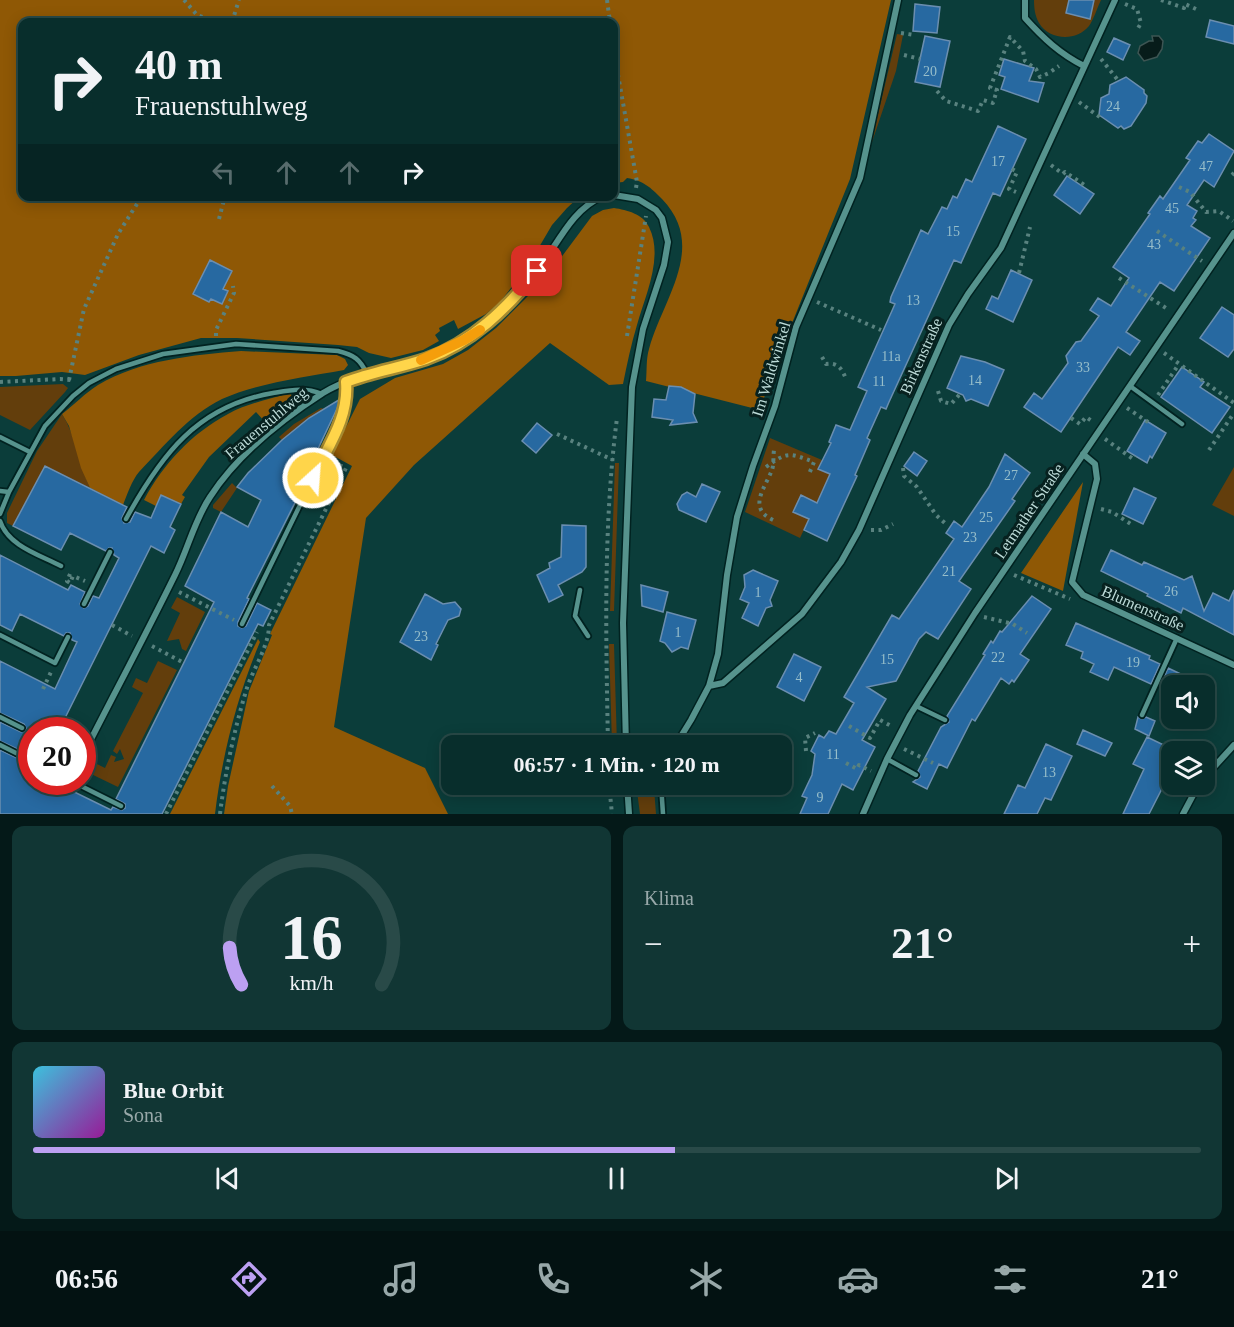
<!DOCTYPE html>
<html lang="de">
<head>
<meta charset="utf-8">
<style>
	:root { --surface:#082e2c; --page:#113634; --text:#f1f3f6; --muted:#98a8a9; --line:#294a48; --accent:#bca0f2 }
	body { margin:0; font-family:"Times New Roman",serif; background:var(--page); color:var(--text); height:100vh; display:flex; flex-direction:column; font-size:22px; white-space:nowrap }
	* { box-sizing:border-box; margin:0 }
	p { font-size:20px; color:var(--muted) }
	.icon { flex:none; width:33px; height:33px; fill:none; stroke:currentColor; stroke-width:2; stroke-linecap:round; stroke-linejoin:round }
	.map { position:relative; height:814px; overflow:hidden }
	.sheet { display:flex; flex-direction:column; gap:12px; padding:12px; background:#041918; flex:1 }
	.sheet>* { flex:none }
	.banner { position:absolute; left:18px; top:18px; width:600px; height:183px; border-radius:12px; box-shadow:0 3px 15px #0003,0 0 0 2px var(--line); background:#082e2c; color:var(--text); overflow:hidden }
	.buttons { position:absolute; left:1161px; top:675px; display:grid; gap:12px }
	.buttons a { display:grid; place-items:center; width:54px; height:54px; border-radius:12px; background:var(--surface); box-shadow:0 3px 15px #0003,0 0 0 2px var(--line); font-size:30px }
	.speed { position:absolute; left:18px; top:717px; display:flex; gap:12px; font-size:30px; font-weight:700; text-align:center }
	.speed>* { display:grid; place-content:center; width:78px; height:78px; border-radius:50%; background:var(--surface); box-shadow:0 3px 15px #0003,0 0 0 2px var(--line); line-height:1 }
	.speed .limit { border:9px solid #d22; background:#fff; color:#111 }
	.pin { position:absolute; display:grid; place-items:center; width:51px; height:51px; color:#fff; margin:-26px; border-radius:12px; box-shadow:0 3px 9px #0006 }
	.me { position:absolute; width:66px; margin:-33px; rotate:26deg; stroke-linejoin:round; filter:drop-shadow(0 0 4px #0008) }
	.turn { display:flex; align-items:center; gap:21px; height:126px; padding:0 18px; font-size:27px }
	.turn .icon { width:78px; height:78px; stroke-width:2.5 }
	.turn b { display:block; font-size:42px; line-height:51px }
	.lanes { display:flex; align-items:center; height:57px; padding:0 18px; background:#0003; justify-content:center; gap:30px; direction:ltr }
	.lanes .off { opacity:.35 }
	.big { font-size:45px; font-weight:700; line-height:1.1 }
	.sheet .widget { flex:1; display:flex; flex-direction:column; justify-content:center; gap:9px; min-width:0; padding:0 21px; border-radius:12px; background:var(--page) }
	.sheet .dial { align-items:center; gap:0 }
	.dial svg { height:156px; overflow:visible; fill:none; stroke:var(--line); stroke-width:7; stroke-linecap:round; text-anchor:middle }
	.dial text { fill:var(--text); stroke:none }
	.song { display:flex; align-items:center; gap:18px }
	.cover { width:72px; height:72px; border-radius:9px; background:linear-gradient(135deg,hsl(190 70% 55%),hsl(300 70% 35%)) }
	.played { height:6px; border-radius:3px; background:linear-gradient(90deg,var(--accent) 55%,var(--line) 55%) }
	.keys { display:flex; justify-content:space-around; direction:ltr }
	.heat { display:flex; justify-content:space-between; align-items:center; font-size:33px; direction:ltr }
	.sheet .tiles { flex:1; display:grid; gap:12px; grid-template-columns:1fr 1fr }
	.widget:last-child { grid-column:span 2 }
	.trip { position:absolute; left:441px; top:735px; width:351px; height:60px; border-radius:12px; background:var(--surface); box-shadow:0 3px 15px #0003,0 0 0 2px var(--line); font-weight:700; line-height:60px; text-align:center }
	.dock { display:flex; height:96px; justify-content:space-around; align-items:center; background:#031212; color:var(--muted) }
	.dock .icon { width:42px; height:42px }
	.dock .selected { color:var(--accent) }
	.dock b { font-size:27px; color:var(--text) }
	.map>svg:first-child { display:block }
	.green { fill:#633e0c }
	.forest { fill:#8f5805 }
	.water { fill:#071c1a; stroke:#3d5553; stroke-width:1.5 }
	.building { fill:#2769a1; stroke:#6b8eb0; stroke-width:1.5 }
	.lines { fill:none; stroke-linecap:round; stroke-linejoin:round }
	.lane-casing { stroke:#012220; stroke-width:8 }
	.street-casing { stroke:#012220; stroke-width:9 }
	.path { stroke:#59827f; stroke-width:4; stroke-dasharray:3 4.5; stroke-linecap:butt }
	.lane { stroke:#56938d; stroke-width:4.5 }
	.street { stroke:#56938d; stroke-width:6 }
	.route-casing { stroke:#a68a30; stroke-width:15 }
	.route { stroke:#ffd54a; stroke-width:10 }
	.slow { stroke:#f59e0b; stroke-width:10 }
	.labels { text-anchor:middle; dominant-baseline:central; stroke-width:6; stroke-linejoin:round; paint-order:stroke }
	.number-label { font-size:14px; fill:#97beca }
	.street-label { font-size:16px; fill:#bcdad7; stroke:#07211f }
</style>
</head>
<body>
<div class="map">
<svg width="1234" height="814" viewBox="0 0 1234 814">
	<rect width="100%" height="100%" fill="#0b3d3a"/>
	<path class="green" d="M1034,0H1101C1097,8 1094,19 1089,26C1076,42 1049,40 1039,23C1035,16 1034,8 1034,0Z
		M897,34L903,35L896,71L870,148Z
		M63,384L68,388L65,392L30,430L0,415V387Z
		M321,408L324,409L282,440L279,437L294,424Z
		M62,414C76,436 79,464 90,488L45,466L13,526L7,523V513L37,451Z
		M770,438L822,460L818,469L830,474L817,503L801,496L793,512L809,519L800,538L745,512Z
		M615,463H619L614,611H610Z
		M1234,467V516L1212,505Z
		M232,483L237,488L221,512L213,508V505Z
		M177,597L205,612L186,651L182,649L179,639L167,641L180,613L171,608Z
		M609,644H614L617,745H612Z
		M158,661L177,670L118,787L89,773L88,767L91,761L105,768L111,755L116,757L114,762L124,759L120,749L117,754L113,751L143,693L132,687L136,678L147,683Z
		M640,784L652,785L654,788L656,814H640L637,791Z"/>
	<path class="forest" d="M0,0H891L850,179L774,368L760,410L646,381C647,370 646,359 649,349C663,298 708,247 662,199C650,187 644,181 627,178L623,182L614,183V22H22V196L579,197L567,208L552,225L528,266L500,302L486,314L458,329L454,320L439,328L440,331L435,335L439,341L423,350L391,358L369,353L357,347L338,345L237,338H201L139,355L85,375L62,372L16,376H0Z
		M614,208C627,210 643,214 649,227C664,257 645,296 637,325C631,345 627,364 623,384L609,385L550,343L414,465L366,518L334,727L425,768L448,814H224L228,786L249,691L272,635L270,634L352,466L332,455L360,399L395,378L443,364L468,350L496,328L528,296L560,259L592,216L603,210Z
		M241,351L337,355L345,359L348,365L344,370C305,377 258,383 222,399C189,415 164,446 139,472C132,480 127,495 123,505L90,488L81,468L69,426L62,414C74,405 85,393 98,385C140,360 193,355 241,351Z
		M290,393L294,398L266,423L256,412L209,457L182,495L185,497L181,504L156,506L144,500C163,464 192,433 228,414C246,404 269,399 290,393Z
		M1083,482L1063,591L1021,573Z
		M258,639L260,642C237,696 222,756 215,814H170Z"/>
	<path class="water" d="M1152,36H1159L1163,41L1162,49L1157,57L1144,61L1138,53L1140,46L1149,41H1153Z"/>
	<path class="building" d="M1069,0H1094L1090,19L1066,13Z
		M915,4L940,7L937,33L913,31Z
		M1210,20L1234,26V44L1206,37Z
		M925,36L950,41L940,87L915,82Z
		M1114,38L1130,45L1123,60L1107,52Z
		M1004,59L1034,68L1029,81L1044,83L1038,102L1001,89L1005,77L999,75Z
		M1126,77L1144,90V93L1147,96L1146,103L1131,126L1124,129L1121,126L1118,128L1099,115L1101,98L1109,94L1110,85Z
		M998,126L1026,139L1000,196L993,193L961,263L954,260L889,402L886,409L881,407L867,438L870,440L855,475L857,476L827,541L804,530L809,519L793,512L801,495L817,503L830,474L818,469L831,443L829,442L836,425L850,430L867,391L858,387L895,304L890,302L891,297L921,230L928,234L942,207L947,209L953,196L957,198L966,179L972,182Z
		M1209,134L1234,151L1214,187L1204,180L1187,205L1197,211L1193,218L1196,220L1191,226L1210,238L1174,291L1160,282L1126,332L1140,341L1130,355L1118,347L1061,432L1024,407L1034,393L1042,399L1068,363L1066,356L1076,342L1081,341L1099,316L1090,310L1098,298L1111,306L1129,278L1113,267L1150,214L1148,213L1160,196L1163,199L1190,160L1186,158L1198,141L1202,143Z
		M1067,176L1094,194L1080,214L1054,195Z
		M210,260L232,271L223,289L228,291L222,304L211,299L209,302L193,294Z
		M1011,270L1032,280L1013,322L986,309L992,296L998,299Z
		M1222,307L1234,315V349L1228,357L1200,338Z
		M961,356L985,362L1004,370L988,406L971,399L966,401L963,395L947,388Z
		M1182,367L1204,382L1200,387L1230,407L1212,433L1161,397Z
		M669,386L681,387L695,394L693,413L697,422L670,425L673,420L652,417L654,399L666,400Z
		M342,398L317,451L320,453L247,598L249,599L238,622V626L242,628L246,626L257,603L271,610L263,626L258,624L162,814H0V750L21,760L25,759L26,756L24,752L0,741V722L21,732L25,731L26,728L24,724L0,713V661L55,689L77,642L72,640L70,633H66L64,636L20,614L12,631L0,625V555L68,590L71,585L85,592L80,604L84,608L88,606L93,596L99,598L119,558L114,555L112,548H109L106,551L70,533L61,550L13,526L45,466L127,507L122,518L124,523L130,522L135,512L151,518L161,495L181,504L170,527L175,530L164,553L151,546L59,730H32V756L27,760V764L32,765V782H54L111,810L113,807L122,810L125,808V804L116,799L214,602L185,586L221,512L248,527L261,500L237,487L248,473L282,440L309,418Z
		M1145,420L1166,433L1152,458L1150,456L1147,463L1127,451Z
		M537,423L552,435L536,453L522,441Z
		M914,452L927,461L917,476L904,466Z
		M1005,454L1030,473L1012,499L1015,501L959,581L971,589L938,639L926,632L919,639L896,681L867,687L886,699L862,740L875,747L853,790L842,784L828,814H800L807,798L802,796L812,775L815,754L811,751L819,735L824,738L829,731L836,734L854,703L844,697L892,615L899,619L954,539L946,533L954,521L962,527L989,487Z
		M702,484L720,492L706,522L679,510L677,504L682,495L687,492L696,497Z
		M1134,488L1156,498L1143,524L1122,514Z
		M562,525L586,526V567L582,572L558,585L563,595L549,602L537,575L550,568L549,563L561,557Z
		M1111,550L1142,565L1144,562L1184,580L1192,576L1204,611L1213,593L1229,601L1234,590V635L1183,608L1181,613L1147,596L1148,594L1101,571Z
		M753,570L778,581L770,600L772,606L766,608L758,626L742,618L749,603L740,599L745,587L744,575Z
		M641,585L668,592L663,612L642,606Z
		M425,594L443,604L455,602L461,609L459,616L448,620L436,644L438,645L431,660L400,642Z
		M1032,596L1051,609L1020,654L1029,660L1014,682L1012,680L1009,684L1001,678L975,721L972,719L947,768L939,764L927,789L913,782L920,777L918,771L941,727L949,722L947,716L985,655L983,654L991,641L993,643L1000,631L1002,632Z
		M667,612L696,620L688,649L681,647L672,652L665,643L660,641Z
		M1076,623L1150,656L1149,659L1160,664L1151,684L1114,667L1108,680L1090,672L1094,664L1081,658L1083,652L1066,645Z
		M794,654L821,667L804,701L777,687Z
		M1168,668L1206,686H1172V693L1160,687Z
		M1138,717L1142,719L1146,717L1155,721L1149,736L1135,729Z
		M1083,730L1112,743L1105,756L1077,744Z
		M1147,737L1172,749V769L1149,814H1123L1144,769L1133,764Z
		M1046,744L1072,756L1051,800L1045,798L1037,814H1004L1018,785L1025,788Z"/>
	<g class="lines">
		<g class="lane-casing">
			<path id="lane" d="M1130,386L1182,424
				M0,437L30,452
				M0,491L9,492
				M0,514L9,492L45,426L73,396L89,383L116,369L163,354L236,344L338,351C354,355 360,359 367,374
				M126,519C161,455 197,406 273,393C291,390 305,387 322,394
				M0,521C8,546 40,555 61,566
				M580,590L575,616L588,636
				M84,604L110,552
				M242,624L341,421L347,398L346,382
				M0,635L55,663L68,637
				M916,706L945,720
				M1142,715L1177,638
				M0,717L22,728
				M0,745L22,756
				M887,759L916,775
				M31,761H32
				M73,782L121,806
				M661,784L663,814"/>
		</g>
		<g class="street-casing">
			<path id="street" d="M1025,0V18C1043,38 1060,54 1084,66
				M614,195L638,199L656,210L662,218L668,242L664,265L643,329L632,387L623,623L626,746
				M1083,454L1095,464L1097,479L1072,582L1083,595L1234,665
				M709,686L723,683L802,614L841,562L859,530L949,325L968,294L1001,248L1115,0
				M675,746L691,720L709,686L718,654L727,575L737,517L753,466L775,406L796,327L860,178L898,0
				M82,757C113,696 145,636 175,575C188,549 194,521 210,497C237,455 281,420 323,393C351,376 382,372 413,363C436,356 462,344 481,329C502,312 521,291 538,270C558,244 571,210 603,196
				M1204,778L1234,745
				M627,784L629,814
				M863,814L887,759L910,715L975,613L1234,233
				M1183,814L1199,784"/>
		</g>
		<path class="path" d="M184,0L197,15L217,22
			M607,0L610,22
			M1161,0L1184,8L1185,4L1196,9
			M1125,4L1137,9L1141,23L1137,30
			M232,22L239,0
			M901,33L914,35
			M614,52L637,182L636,188
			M904,55L920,59
			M1101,59L1117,79
			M937,91L946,101L978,111L983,100L993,103L997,90L990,88L1010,37L1023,51L1025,61L1036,69L1040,77L1049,73L1059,66
			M1079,102L1101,118
			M1051,165L1063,174L1065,172L1086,186
			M1012,169L1017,172L1009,189L1016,192
			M1232,175L1234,173
			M1179,187L1190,192L1206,212L1219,211L1233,221
			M219,219L225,196
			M1157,231L1202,261
			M1019,273L1030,227
			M1119,278L1169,310
			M817,302L881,330
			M216,336V330L234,293L233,286
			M627,336L646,216
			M1164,353L1234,403
			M822,357L826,364C838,362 842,369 846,379
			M69,380L84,309L118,234L142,196
			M0,382L60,379L71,380
			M938,391L941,401L951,404L960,394
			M1158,395L1179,364
			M1127,408L1151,424
			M1071,418L1080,424L1086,417L1093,422
			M557,434L613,460
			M1105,439L1133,459L1135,456
			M1209,450L1234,413
			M766,467C788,451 789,453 814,462L809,474
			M903,468L904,476L917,487L936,515L947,525
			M1101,509L1112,512L1134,526
			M773,520C747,508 765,488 772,470C774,464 773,457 774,450
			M871,530H881L893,524
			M70,574L67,581L70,583L73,576L85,581
			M1014,575L1070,599
			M179,592L234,620
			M984,617L1013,624L1027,633
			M112,625L132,636
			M152,646L184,663
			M43,689L51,672
			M849,726L870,738L880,720L893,727
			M608,746C606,637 603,526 617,418
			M904,749L933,763
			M806,751L805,738L815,733
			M846,763L857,769L859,765L871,771
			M609,784L612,814
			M272,786L290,806L292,814
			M166,814L257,632
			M220,814C225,773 234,731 246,691C252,670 269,647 269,625L346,468L332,462"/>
		<use href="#lane" class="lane"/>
		<use href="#street" class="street"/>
	</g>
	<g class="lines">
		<g class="route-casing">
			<path id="route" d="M313,478C328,446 349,418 346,382C372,372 399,368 426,359C472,343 507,308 537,271"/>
		</g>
		<use href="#route" class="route"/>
		<path class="slow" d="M421,360L464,340L480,330"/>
	</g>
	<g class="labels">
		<g class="number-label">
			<text x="930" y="71">20</text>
			<text x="1113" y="106">24</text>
			<text x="998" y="161">17</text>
			<text x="1206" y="166">47</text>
			<text x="1172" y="208">45</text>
			<text x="953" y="231">15</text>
			<text x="1154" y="244">43</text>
			<text x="913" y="300">13</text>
			<text x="891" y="356">11a</text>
			<text x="1083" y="367">33</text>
			<text x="975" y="380">14</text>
			<text x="879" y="381">11</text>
			<text x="1011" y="475">27</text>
			<text x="986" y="517">25</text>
			<text x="970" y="537">23</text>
			<text x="949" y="571">21</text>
			<text x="1171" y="591">26</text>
			<text x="758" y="592">1</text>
			<text x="678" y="632">1</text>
			<text x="421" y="636">23</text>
			<text x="998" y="657">22</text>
			<text x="887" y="659">15</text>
			<text x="1133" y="662">19</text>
			<text x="799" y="677">4</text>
			<text x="833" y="754">11</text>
			<text x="1049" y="772">13</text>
			<text x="820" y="797">9</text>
		</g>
		<g class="street-label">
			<text transform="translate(921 356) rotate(-66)">Birkenstraße</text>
			<text transform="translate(771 369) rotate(-73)">Im Waldwinkel</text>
			<text transform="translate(266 423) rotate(-40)">Frauenstuhlweg</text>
			<text transform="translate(1029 511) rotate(-56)">Letmather Straße</text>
			<text transform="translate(1143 608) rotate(24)">Blumenstraße</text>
		</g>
	</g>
</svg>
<div class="buttons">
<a><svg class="icon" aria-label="sound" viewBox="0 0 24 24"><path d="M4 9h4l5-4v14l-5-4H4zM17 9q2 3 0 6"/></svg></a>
<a><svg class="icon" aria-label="layers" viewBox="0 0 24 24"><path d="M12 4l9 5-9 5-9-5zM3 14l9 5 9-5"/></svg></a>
</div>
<div class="speed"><div class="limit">20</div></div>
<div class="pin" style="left:537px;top:271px;background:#d93025"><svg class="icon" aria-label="arrive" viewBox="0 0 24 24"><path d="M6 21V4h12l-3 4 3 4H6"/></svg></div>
<svg class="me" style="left:313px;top:478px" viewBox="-20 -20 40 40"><circle r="17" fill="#ffd54a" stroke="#fff" stroke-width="3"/><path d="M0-11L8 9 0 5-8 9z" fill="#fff"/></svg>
<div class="trip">06:57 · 1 Min. · 120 m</div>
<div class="banner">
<div class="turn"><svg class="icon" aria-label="right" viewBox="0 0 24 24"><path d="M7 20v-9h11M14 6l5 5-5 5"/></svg><div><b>40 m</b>Frauenstuhlweg</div></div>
<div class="lanes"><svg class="icon off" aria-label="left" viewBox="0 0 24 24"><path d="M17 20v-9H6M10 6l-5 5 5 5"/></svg><svg class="icon off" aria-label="ahead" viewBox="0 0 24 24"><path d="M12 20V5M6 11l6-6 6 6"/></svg><svg class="icon off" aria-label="ahead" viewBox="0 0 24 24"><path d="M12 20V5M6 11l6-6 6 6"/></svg><svg class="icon" aria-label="right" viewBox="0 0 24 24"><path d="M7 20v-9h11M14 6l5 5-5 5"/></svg></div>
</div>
</div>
<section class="sheet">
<div class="tiles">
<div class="widget dial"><svg viewBox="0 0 100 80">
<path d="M14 69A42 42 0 1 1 86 69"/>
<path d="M14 69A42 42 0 0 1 8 50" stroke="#bca0f2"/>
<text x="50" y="56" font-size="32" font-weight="700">16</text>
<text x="50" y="72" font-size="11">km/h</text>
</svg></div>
<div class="widget"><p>Klima</p>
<div class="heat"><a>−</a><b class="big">21°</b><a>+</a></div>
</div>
<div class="widget">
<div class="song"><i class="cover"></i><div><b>Blue Orbit</b><p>Sona</p></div></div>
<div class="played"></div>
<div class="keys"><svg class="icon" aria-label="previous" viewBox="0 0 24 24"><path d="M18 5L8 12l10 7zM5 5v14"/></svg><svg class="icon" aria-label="pause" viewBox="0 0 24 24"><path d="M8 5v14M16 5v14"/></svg><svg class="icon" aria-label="next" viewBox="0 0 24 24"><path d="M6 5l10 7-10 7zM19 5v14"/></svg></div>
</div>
</div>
</section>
<nav class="dock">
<b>06:56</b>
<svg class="icon selected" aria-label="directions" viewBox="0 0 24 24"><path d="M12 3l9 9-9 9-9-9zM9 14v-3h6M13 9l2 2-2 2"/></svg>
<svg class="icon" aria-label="music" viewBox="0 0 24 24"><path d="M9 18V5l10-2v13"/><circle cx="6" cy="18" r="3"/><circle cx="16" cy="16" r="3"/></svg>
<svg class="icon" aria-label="phone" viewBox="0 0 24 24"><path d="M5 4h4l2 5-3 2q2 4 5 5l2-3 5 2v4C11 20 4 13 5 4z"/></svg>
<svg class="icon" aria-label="climate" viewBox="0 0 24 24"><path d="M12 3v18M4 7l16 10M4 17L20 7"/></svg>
<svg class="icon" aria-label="car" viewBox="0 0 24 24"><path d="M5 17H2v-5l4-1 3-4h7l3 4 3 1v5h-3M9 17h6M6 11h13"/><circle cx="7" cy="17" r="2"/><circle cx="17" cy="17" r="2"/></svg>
<svg class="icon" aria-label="filters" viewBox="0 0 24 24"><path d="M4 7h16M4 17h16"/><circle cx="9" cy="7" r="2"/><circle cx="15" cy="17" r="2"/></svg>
<b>21°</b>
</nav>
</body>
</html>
